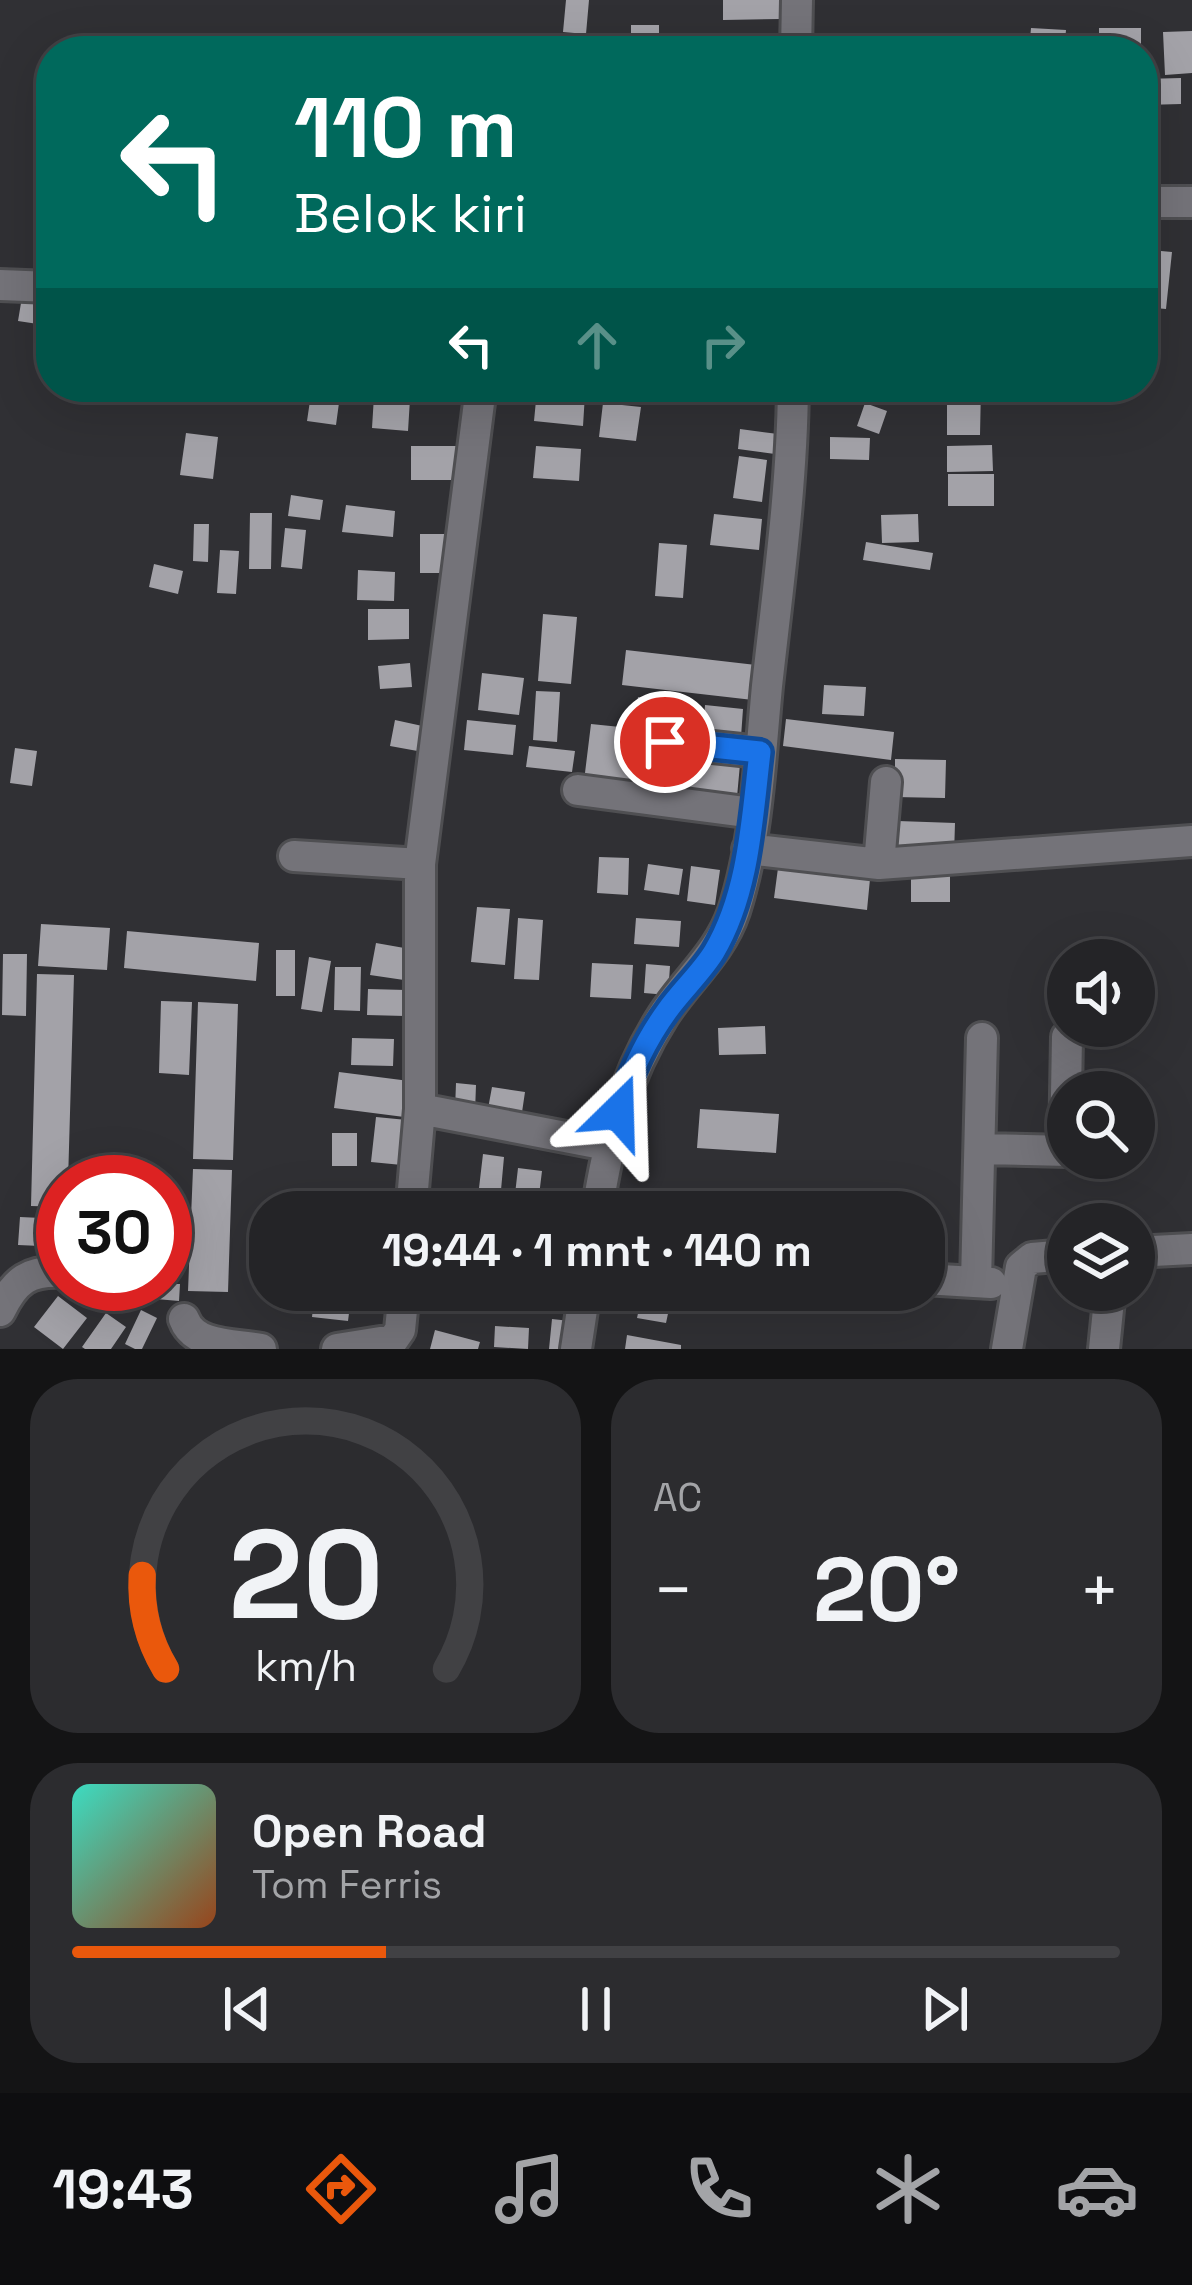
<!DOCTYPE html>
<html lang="id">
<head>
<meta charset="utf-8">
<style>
	:root { --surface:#242427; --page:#2c2c2f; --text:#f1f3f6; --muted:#a3a4a7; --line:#414144; --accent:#ea580c }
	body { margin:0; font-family:"Space Grotesk",sans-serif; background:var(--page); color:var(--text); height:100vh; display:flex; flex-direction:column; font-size:45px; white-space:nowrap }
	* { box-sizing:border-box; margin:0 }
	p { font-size:39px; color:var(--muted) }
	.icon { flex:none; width:66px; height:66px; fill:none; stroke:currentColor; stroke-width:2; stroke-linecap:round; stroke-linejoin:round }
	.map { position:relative; height:1349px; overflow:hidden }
	.sheet { display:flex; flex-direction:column; gap:30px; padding:30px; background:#141415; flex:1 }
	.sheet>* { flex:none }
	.banner { position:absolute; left:36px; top:36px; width:1122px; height:366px; border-radius:48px; box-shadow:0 12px 48px #0002,0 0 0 3px var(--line); background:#00695c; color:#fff; overflow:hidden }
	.fabs { position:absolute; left:1047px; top:939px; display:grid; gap:24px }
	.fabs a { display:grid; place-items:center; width:108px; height:108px; border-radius:50%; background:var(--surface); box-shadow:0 12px 48px #0002,0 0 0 3px var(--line); font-size:60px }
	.speed { position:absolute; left:36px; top:1155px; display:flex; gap:24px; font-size:60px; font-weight:700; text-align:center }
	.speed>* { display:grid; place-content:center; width:156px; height:156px; border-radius:50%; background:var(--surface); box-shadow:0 12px 48px #0002,0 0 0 3px var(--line); line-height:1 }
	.speed .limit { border:18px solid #d22; background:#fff; color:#111 }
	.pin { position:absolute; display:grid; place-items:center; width:102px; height:102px; color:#fff; margin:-51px; border:6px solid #fff; border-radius:50%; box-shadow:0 3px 12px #0007 }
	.me { position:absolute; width:132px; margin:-66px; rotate:22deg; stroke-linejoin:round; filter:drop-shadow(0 0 9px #0008) }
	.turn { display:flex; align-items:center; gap:42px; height:252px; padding:0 60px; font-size:54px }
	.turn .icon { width:156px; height:156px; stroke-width:2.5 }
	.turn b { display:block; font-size:84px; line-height:102px }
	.lanes { display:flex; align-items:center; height:114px; padding:0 60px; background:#0003; justify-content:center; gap:60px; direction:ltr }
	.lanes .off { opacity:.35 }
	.big { font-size:90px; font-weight:800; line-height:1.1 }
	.sheet .tile { flex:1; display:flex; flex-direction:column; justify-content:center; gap:18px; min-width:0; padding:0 42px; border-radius:48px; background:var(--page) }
	.sheet .dial { align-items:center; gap:0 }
	.dial svg { height:312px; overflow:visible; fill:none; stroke:var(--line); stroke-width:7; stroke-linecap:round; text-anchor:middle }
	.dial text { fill:var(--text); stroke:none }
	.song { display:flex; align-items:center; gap:36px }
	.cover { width:144px; height:144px; border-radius:18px; background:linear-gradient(135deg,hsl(170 70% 55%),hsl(20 70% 35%)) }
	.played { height:12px; border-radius:6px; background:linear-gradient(90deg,var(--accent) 30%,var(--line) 30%) }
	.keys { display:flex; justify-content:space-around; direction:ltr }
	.heat { display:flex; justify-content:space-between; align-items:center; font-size:66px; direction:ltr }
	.sheet .tiles { flex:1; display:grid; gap:30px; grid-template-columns:1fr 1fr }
	.tile:last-child { grid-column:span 2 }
	.trip { position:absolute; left:249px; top:1191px; width:696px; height:120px; border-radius:48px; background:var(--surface); box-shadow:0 12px 48px #0002,0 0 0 3px var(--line); font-weight:800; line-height:120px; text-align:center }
	.menu { display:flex; height:192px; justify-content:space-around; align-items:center; background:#0e0e10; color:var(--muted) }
	.menu .icon { width:84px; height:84px }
	.menu .current { color:var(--accent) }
	.menu b { font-size:54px; color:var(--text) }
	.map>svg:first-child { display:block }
	.building { fill:#a3a2a8 }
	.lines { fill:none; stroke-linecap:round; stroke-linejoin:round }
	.minor-casing { stroke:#4f4f52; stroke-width:36 }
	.minor { stroke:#747379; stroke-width:30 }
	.route-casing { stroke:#114b97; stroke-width:30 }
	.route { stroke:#1a73e8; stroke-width:21 }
</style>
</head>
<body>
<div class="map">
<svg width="1192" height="1349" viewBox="0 0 1192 1349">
	<rect width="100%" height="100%" fill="#303034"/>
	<path class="building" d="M566,0H589L586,34L563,32Z
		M723,0H779L780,19L723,20Z
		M631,25H659V51H631Z
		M1031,28L1066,30L1064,51H1029Z
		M1099,28H1141V47H1099Z
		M1192,31V73L1165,75L1163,32Z
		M743,44L787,45V51H743Z
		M1181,78V104L1145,105L1144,79Z
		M1150,250L1172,252L1166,309L1144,307Z
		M23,291L51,295V326L18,321Z
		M312,387L341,388L336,425L307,421Z
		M601,387H628L627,398L600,396Z
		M947,387H981L980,435H947Z
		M537,390L585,394L583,426L534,421Z
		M374,396L410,399L408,431L372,428Z
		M603,403L641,407L636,441L599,437Z
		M865,403L887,411L879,434L857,426Z
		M740,429L778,434L775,454L738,449Z
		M186,433L218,437L213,479L180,475Z
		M830,437L870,438L869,460L830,459Z
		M992,445L993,471L947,472V446Z
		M411,446H460V480H411Z
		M536,446L581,449L579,481L533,478Z
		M739,456L767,460L762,502L733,498Z
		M948,474H994V506H948Z
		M291,495L323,500L320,520L288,516Z
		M346,505L395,511L393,537L342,532Z
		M250,513H272L271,569H249Z
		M714,514L762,519L759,550L710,545Z
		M918,514L919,542L882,543L881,515Z
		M194,524H209L208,562L193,561Z
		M285,528L306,530L302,569L281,567Z
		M420,534H445V573H420Z
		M866,542L933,553L930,570L863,560Z
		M659,543L687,545L683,598L655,596Z
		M220,550L239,551L236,594L217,593Z
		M154,564L183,571L178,594L149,587Z
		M358,570L395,572L394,601L357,600Z
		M368,609H409V639L368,640Z
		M543,614L577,617L571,684L538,681Z
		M626,650L756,665L753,700L622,685Z
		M410,663L412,687L380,689L378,666Z
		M482,673L524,678L519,715L478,710Z
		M824,685L866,687L864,716L822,714Z
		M536,691L560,692L557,742L533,740Z
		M638,697L696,704L692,734L634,727Z
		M705,705L743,709L741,737L703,734Z
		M786,719L894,732L891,760L783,746Z
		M395,720L427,727L423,752L390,746Z
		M467,720L516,725L513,755L464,750Z
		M591,724L630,728L627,751L677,755L674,789L584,781Z
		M529,746L575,751L572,772L526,767Z
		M15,748L37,751L32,786L10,783Z
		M685,759L740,764L737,797L683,793Z
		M895,759L946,760L945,798L895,797Z
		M898,821L955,823L954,855L897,854Z
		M599,857L629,858L628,895L597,893Z
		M648,864L683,869L679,895L644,890Z
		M691,866L720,870L715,905L687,901Z
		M778,868L870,879L867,910L774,898Z
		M911,871H950V902H911Z
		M477,907L510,909L505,965L471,962Z
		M518,918L543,920L539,980L514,979Z
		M636,918L681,921L679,947L634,944Z
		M41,924L110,928L107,970L38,966Z
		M127,931L259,943L256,981L124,968Z
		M376,943L410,949L404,980L370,975Z
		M276,950H295V996H276Z
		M3,954H27L26,1016L2,1015Z
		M309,957L331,961L322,1012L301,1009Z
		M592,963L633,965L631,999L590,997Z
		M646,964L670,966L668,995L644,993Z
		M335,967H361L360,1011L334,1010Z
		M37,974L74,975L68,1182H63V1207L31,1206Z
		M368,989L406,990L405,1016L367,1015Z
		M161,1001L192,1002L189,1075L159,1073Z
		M198,1002L238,1004L233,1160L193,1159Z
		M765,1026L766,1054L719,1055L718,1028Z
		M352,1038L394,1039L393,1066L351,1065Z
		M339,1072L417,1082L412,1118L334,1108Z
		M456,1083L476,1085L475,1112L455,1110Z
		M492,1087L525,1092L521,1119L487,1114Z
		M700,1109L779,1114L776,1153L697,1148Z
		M376,1117L407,1120L402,1165L371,1162Z
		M332,1133H357V1166H332Z
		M483,1154L504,1157L501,1190L479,1188Z
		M518,1168L542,1171L537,1212H513Z
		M193,1169L232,1170L228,1292L188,1291Z
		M20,1217L63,1219V1247L18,1245Z
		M165,1224L183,1225L181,1252H165Z
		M157,1284H180L179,1301L156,1299Z
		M315,1290H352L348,1321L312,1317Z
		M449,1290H471V1302L448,1301Z
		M643,1290L672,1295L666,1323L637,1318Z
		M58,1296L87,1318L63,1349L34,1327Z
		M141,1310L157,1318L142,1349H135L125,1344Z
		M106,1313L126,1327L111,1349H85L82,1347Z
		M552,1319L570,1321L566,1349H549Z
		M495,1326L529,1328L528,1349L494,1347Z
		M435,1330L480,1342L478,1349H430Z
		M627,1335L681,1345V1349H625Z"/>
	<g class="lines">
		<g class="minor-casing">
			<path id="minor" d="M796,51L797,0
				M1143,202H1192
				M0,285L51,287
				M665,742L760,752
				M578,790L753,813
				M748,849L879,864L886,782
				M294,856L420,864
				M879,864L1192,841
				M420,1109L607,1145
				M980,1149L1068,1151
				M1065,1151L1067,1037
				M411,1212L420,1109V864L481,387
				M597,1212C608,1141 624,1077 663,1016C686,980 720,953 734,911C757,840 760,760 767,686C778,587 792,487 793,387
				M1134,1252L1192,1249
				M924,1279L991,1283
				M976,1282L982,1038
				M0,1311C15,1280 29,1270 63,1272
				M184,1319C194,1347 235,1344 261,1349
				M337,1349L393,1340L400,1330L404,1290
				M576,1349L585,1290
				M1007,1349L1021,1267L1032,1258L1068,1255
				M1104,1349L1110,1290"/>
		</g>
		<use href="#minor" class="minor"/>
	</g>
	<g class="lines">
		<g class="route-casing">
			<path id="route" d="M618,1112C629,1077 645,1041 667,1011C681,991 701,973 714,952C749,893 752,819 760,752L665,742"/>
		</g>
		<use href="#route" class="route"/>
	</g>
</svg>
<div class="fabs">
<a><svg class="icon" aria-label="sound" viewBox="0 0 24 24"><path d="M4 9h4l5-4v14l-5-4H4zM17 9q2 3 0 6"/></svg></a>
<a><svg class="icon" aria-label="search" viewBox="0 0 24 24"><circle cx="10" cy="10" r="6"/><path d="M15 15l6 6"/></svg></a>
<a><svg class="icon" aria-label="layers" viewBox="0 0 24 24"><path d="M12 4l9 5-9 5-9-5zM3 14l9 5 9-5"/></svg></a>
</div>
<div class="speed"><div class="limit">30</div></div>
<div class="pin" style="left:665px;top:742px;background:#d93025"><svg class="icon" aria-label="arrive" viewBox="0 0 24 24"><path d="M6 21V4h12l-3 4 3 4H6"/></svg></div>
<svg class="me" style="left:618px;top:1112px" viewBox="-20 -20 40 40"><path d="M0-17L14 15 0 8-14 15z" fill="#1a73e8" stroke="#fff" stroke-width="4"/></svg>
<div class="trip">19:44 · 1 mnt · 140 m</div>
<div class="banner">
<div class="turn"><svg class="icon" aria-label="left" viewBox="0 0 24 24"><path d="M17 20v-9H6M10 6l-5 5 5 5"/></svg><div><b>110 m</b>Belok kiri</div></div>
<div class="lanes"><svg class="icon" aria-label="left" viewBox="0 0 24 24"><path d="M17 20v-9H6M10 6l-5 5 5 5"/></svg><svg class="icon off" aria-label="ahead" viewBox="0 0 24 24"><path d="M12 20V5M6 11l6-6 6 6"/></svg><svg class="icon off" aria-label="right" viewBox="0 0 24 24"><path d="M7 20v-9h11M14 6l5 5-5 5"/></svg></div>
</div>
</div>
<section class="sheet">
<div class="tiles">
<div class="tile dial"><svg viewBox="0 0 100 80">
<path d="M14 69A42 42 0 1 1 86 69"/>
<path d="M14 69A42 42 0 0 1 8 45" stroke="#ea580c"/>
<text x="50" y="56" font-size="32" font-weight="700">20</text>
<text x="50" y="72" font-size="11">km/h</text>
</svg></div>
<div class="tile"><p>AC</p>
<div class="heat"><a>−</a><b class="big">20°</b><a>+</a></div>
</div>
<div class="tile">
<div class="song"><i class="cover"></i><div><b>Open Road</b><p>Tom Ferris</p></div></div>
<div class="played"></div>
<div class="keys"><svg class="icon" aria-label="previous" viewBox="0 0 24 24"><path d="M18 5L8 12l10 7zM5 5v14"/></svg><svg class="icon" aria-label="pause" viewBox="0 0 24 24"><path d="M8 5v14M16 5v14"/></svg><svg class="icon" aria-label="next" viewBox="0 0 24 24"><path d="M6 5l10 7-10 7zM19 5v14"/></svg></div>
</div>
</div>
</section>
<nav class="menu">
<b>19:43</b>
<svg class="icon current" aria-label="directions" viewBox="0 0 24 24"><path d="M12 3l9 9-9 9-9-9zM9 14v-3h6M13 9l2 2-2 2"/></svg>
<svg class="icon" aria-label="music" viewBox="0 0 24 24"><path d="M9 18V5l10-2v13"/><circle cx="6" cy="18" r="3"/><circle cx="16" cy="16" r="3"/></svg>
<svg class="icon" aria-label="phone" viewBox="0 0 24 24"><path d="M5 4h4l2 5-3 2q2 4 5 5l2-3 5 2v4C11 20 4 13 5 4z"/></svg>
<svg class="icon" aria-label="climate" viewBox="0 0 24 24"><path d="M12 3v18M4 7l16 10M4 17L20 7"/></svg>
<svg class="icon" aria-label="car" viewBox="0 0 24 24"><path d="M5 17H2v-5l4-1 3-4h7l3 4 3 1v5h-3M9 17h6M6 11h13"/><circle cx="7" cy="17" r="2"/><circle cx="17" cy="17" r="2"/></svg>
</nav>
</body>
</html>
